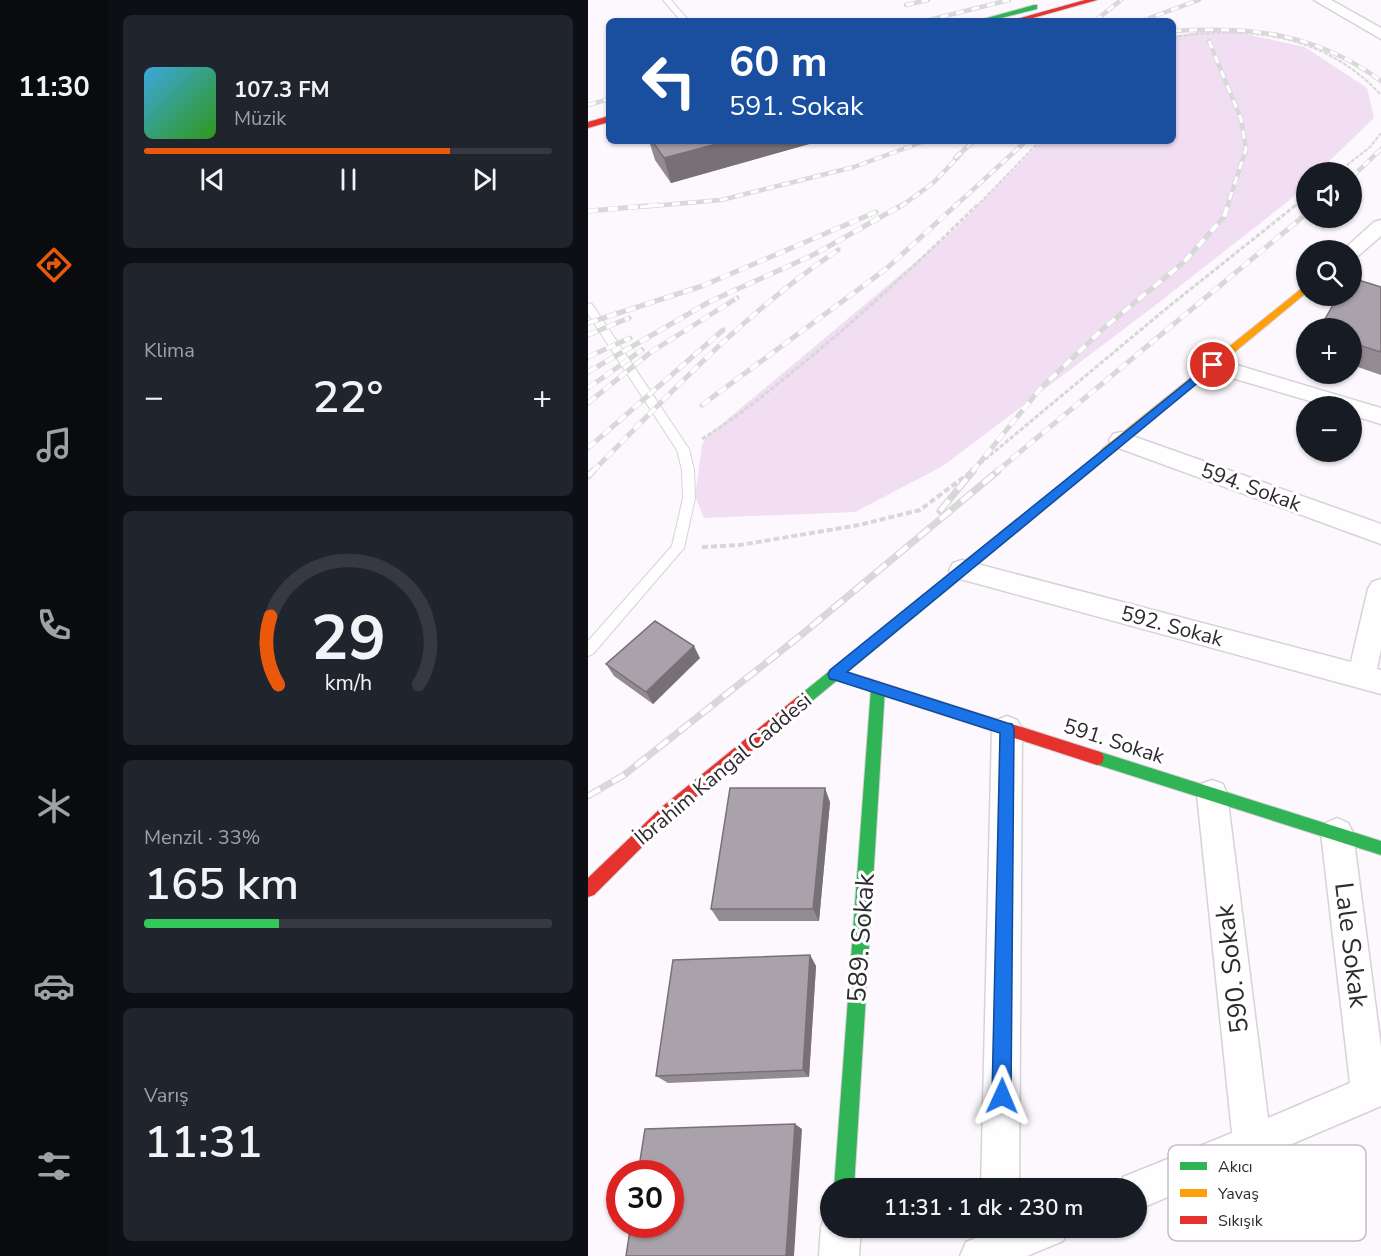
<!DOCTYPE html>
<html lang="tr">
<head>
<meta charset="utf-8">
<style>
	:root { --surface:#171b24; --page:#20242c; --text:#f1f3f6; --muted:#9ea1a6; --line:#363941; --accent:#ea580c }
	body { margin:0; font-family:"Nunito Sans",sans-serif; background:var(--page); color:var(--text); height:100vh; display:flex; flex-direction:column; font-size:22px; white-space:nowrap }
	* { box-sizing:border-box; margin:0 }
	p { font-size:20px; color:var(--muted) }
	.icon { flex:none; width:33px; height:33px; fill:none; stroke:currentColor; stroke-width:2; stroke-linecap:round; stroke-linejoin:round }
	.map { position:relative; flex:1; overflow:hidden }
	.panel { display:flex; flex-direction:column; gap:15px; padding:15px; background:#0d0f14; width:480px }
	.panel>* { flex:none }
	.banner { position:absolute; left:18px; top:18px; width:570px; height:126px; border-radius:9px; box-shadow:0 2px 4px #0004; background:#1a4fa0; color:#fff; overflow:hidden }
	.fabs { position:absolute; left:708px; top:162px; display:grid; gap:12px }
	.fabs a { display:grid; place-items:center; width:66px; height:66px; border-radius:50%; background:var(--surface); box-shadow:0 2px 4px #0004; font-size:30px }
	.speed { position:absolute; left:18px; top:1160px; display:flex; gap:12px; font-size:30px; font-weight:700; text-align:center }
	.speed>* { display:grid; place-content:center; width:78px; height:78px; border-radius:50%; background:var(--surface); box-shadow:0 2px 4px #0004; line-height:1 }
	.speed .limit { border:9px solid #d22; background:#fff; color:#111 }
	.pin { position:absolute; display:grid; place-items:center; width:51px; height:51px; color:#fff; margin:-26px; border:3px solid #fff; border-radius:50%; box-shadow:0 2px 6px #0007 }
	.me { position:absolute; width:66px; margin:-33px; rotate:1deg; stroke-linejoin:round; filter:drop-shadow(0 0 4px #0008) }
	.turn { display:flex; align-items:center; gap:21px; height:126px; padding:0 24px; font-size:27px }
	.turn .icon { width:78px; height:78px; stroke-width:2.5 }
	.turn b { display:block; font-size:42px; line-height:51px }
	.big { font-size:45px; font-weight:600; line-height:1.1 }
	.panel .widget { flex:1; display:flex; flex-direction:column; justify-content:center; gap:9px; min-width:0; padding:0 21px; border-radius:9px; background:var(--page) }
	.panel .dial { align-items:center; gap:0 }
	.dial svg { height:156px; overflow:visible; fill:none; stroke:var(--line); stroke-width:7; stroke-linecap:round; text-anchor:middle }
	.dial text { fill:var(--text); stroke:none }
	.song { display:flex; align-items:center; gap:18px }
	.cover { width:72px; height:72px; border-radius:9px; background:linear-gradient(135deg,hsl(200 70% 55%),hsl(110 70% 35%)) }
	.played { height:6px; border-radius:3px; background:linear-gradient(90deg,var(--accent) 75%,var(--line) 75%) }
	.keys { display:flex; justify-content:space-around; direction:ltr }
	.heat { display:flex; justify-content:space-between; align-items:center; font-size:33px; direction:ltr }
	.charge { height:9px; border-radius:4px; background:linear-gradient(90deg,#34c759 33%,var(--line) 0) }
	.trip { position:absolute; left:232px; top:1178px; width:327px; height:60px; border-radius:30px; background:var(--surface); box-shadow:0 2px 4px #0004; font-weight:600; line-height:60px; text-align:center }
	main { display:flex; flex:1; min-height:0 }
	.menu { display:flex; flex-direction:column; width:108px; justify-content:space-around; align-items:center; background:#090b0e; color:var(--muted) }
	.menu .icon { width:42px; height:42px }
	.menu .on { color:var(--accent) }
	.menu b { font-size:27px; color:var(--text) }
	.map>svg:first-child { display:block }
	.green { fill:#f1def3 }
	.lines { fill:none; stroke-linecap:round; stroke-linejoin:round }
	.lane-casing { stroke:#d7d2d7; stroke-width:2 }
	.street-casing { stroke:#d7d2d7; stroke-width:3 }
	.fast-casing { stroke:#d7d2d7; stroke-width:2 }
	.slow-casing { stroke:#d7d2d7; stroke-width:2 }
	.jam-casing { stroke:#d7d2d7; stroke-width:2 }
	.path-far2 { stroke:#d8d7d8; stroke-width:2; stroke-dasharray:4 1.5; stroke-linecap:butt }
	.path-far1 { stroke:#d8d7d8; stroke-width:3; stroke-dasharray:4.5 2; stroke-linecap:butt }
	.path { stroke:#d8d7d8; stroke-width:4; stroke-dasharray:6 3; stroke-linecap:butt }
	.lane { fill:#fffeff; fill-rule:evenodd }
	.street { fill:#fffeff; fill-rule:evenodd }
	.fast { fill:#30b455; fill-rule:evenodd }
	.slow { fill:#ff9f0a; fill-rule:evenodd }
	.jam { fill:#e5322d; fill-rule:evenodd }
	.rail-far2-casing { stroke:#d8d8d8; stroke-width:4.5 }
	.rail-far1-casing { stroke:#d8d8d8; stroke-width:5 }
	.rail-casing { stroke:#d8d8d8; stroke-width:7 }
	.rail-far2 { stroke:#fff; stroke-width:3; stroke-dasharray:8; stroke-linecap:butt }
	.rail-far1 { stroke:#fff; stroke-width:4; stroke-dasharray:10; stroke-linecap:butt }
	.rail { stroke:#fff; stroke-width:4.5; stroke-dasharray:14; stroke-linecap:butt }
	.wall { fill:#928b92 }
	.shaded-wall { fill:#777177 }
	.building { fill:#aaa2aa; stroke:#777177; stroke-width:1.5 }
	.route { fill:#1a73e8; stroke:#114b97; stroke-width:1.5 }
	.labels { text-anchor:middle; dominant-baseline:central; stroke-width:6; stroke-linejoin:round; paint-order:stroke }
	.street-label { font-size:21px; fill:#302a31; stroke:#fff }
	.near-street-label { font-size:26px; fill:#302a31; stroke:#fff }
	.key { fill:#fff; stroke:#c1bfc1; stroke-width:1.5 }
	.key-label { font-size:16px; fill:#302a31 }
</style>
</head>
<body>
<main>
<nav class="menu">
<b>11:30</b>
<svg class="icon on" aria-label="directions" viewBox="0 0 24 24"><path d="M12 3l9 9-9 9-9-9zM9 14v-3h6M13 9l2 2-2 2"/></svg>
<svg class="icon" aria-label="music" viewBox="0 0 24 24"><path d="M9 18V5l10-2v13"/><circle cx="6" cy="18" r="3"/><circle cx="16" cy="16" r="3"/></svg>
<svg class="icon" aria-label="phone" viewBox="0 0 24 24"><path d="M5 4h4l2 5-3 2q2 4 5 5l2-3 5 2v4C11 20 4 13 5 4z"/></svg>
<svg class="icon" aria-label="climate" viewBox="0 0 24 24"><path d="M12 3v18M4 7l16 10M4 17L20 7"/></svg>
<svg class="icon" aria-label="car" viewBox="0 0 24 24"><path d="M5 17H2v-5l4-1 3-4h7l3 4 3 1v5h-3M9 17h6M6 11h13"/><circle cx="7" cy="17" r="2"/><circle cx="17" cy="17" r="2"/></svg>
<svg class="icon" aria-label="filters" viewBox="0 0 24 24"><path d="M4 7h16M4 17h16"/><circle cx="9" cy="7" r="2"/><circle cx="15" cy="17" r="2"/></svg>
</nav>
<section class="panel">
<div class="widget">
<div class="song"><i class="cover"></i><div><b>107.3 FM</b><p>Müzik</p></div></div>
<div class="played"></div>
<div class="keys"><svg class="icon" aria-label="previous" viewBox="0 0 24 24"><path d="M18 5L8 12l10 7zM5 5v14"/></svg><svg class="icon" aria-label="pause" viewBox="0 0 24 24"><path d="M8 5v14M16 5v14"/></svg><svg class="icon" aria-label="next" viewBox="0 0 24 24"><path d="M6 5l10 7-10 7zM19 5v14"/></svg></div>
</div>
<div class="widget"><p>Klima</p>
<div class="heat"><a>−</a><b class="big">22°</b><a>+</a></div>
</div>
<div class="widget dial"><svg viewBox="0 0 100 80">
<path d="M14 69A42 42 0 1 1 86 69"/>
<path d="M14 69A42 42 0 0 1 10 34" stroke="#ea580c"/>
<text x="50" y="56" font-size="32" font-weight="700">29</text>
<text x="50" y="72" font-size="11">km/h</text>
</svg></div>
<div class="widget"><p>Menzil · 33%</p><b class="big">165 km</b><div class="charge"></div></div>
<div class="widget"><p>Varış</p><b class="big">11:31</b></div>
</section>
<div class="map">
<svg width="793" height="1256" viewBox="0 0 793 1256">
	<rect width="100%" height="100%" fill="#fcf8fd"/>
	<path class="green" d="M643,31L717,47L779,88L786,118L730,172H718V183L703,199L569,304L355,466L267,512L116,518L107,496L114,446L117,438L366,230L454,141H585V36L610,32Z"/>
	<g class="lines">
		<g class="lane-casing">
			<path id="lane" d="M75,0H83L101,21H93Z
				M0,303L4,304L101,449L106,470L107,498L96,548L5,654L0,656V641L84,546L95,498L94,470L89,450L0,314Z"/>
		</g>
		<g class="street-casing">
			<path id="street" d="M726,0H743L793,28V39Z
				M793,220V236L771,255L764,257V250H755L786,222Z
				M625,358L793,408V424L764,415V406H739L617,370L614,365L617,360Z
				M533,432L793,524V544L525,446L521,440L525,434Z
				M374,560L763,662L780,589L784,582L793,579V649L789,669L793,670V694L365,577L361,570L365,563Z
				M419,716L429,720L434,729L431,1188H393L404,729L409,720Z
				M624,780L635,784L639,794L680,1118L762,1083L733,833L738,823L749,818L760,823L765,833L793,1047V1106L549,1210V1188H531L535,1177L644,1133L609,794L613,784Z
				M243,1212V1227H273L271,1256H231L233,1227L239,1213Z
				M414,1227H481L475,1241L439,1256H372L378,1242Z"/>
		</g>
		<g class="fast-casing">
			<path id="fast" d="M446,5H449V9L401,21H388Z
				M518,448L524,452L522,455L218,706L213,708L208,706L206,702L208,698Z
				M290,682L295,684L297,688L266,1188H246L283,688L285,684Z
				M509,751L793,841V855L504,763L502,758L504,753Z"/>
		</g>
		<g class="slow-casing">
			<path id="slow" d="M718,285V293L522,455H514L512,452L514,449Z"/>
		</g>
		<g class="jam-casing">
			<path id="jam" d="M497,0H509L434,21H422Z
				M21,116V122L0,128V122Z
				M247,668L509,751L514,753L516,758L514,763L509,765L242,678L240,674L242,670Z
				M213,696L218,698L220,702L218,706L85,816L6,895L0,897V878L75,806L208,698Z"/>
		</g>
		<path class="path-far2" d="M585,37C662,25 738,35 793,95
			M750,172L782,147L793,133
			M388,207L452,141
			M706,207L718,197"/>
		<path class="path-far1" d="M114,439C148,418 179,393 209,368C272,317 331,262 389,205
			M382,472L579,308L708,205"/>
		<path class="path" d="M114,547L152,545L271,525L332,510L384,471"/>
		<use href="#lane" class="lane"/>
		<use href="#street" class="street"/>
		<use href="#fast" class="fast"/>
		<use href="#slow" class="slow"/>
		<use href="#jam" class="jam"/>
		<g class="rail-far2-casing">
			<path id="rail-far2" d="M318,5L340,0
				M337,21L421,0
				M507,21L533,0
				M553,21L611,0
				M585,31C664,26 728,33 793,81
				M621,41L653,119L658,149L639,207
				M0,105L21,99
				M367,158L386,141
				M764,177L793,149
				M52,207L133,200L266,167L337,141
				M312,207L345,183L373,154
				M366,207L438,141"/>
		</g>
		<g class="rail-far1-casing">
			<path id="rail-far1" d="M0,211L70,205
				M0,323L114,286L288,212
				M0,335L41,318
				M0,357L42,338
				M0,372L121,302L227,254L314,205
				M0,388L54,350
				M0,403L63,352L149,298
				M114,405L298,269L368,205
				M0,448L135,330
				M4,472C82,394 157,312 250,250
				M384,472L452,389L517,327L596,262L636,217L640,205
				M408,472L718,214"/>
		</g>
		<g class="rail-casing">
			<path id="rail" d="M0,476L5,471
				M352,511L385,471
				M0,796L36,775L212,636L410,471"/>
		</g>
		<use href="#rail-far2" class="rail-far2"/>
		<use href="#rail-far1" class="rail-far1"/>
		<use href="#rail" class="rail"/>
	</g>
	<path class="wall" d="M61,141H232L83,183L67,160Z
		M793,287V375L764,365V328Z
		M112,658L65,704L26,676L18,664Z
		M242,802L231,921H131L123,909Z
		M222,955L228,966L221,1077L80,1083L68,1076Z"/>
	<path class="shaded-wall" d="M140,141H232L83,183L76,158Z
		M106,646L112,658L65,704L58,692Z
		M237,788L242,802L231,921L225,909Z
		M222,955L228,966L221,1077L215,1070Z
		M207,1124L214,1129L206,1256H198Z"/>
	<path class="building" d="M64,141H140L76,158Z
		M764,278L793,287V352L764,343V328H732L750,296H764Z
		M67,621L106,646L58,692L18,664Z
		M142,788H237L225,909H123Z
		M222,955L215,1070L68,1076L85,960Z
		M207,1124L198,1256H38L43,1224H82V1173H50L57,1129Z"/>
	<path class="route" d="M625,361L629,362V367L259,672L419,723L424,724L426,729L423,1096L420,1103L414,1105L407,1103L404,1096L412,733L247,680L242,679L240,674L242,670Z"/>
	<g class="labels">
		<g class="street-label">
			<text transform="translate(663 487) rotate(20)">594. Sokak</text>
			<text transform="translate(584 626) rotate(15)">592. Sokak</text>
			<text transform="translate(526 741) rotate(18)">591. Sokak</text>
			<text transform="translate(135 769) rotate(-40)">İbrahim Kangal Caddesi</text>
		</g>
		<g class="near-street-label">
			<text transform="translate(273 938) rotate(-86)">589. Sokak</text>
			<text transform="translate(763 945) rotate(83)">Lale Sokak</text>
			<text transform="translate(644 969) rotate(-97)">590. Sokak</text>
		</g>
	</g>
	<rect x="580" y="1145" width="198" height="96" rx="9" class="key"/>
	<rect x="592" y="1162" width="27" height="8" fill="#30b455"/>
	<rect x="592" y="1189" width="27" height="8" fill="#ff9f0a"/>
	<rect x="592" y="1216" width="27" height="8" fill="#e5322d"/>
	<g class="key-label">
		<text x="630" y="1172">Akıcı</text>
		<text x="630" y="1199">Yavaş</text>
		<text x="630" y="1226">Sıkışık</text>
	</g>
</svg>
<div class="fabs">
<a><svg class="icon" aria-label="sound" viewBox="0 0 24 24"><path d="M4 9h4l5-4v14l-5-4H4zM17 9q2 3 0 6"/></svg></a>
<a><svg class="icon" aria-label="search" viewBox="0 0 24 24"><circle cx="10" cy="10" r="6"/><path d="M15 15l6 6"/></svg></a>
<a>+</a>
<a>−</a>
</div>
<div class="speed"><div class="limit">30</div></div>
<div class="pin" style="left:625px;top:365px;background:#d93025"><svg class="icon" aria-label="arrive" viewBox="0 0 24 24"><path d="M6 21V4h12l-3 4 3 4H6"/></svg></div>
<svg class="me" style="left:414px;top:1096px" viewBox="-20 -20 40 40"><path d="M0-17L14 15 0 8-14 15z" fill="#1a73e8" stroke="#fff" stroke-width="4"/></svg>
<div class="trip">11:31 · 1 dk · 230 m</div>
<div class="banner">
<div class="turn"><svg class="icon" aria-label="left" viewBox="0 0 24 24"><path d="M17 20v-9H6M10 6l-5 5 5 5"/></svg><div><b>60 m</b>591. Sokak</div></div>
</div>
</div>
</main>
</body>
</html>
